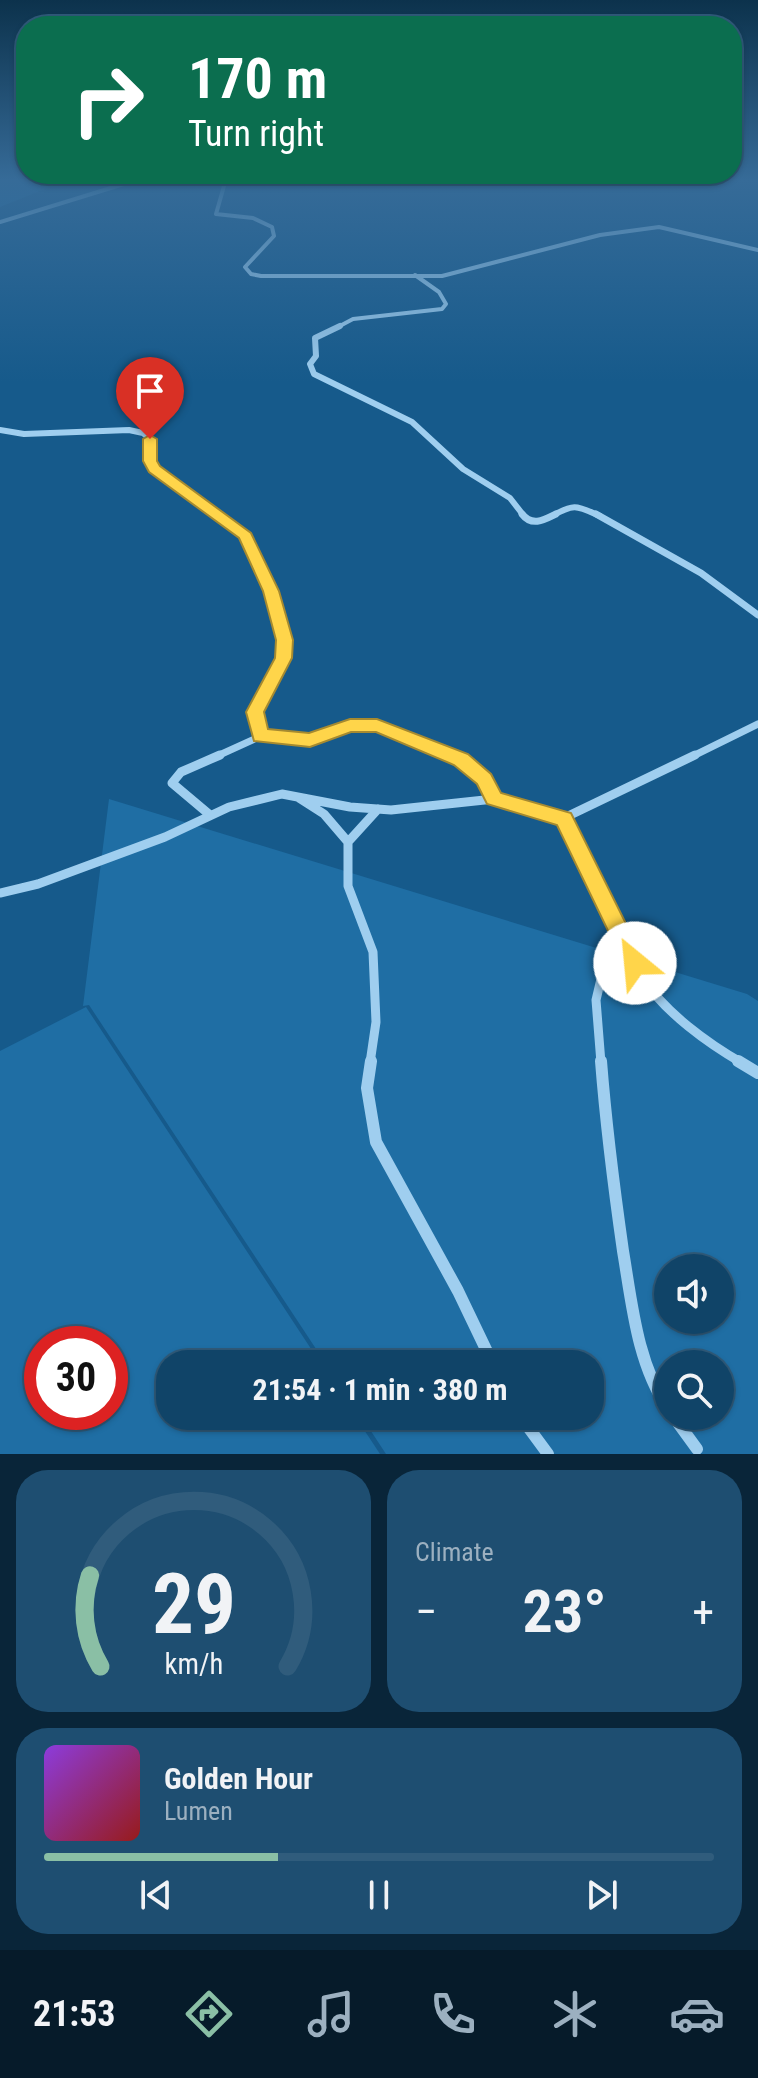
<!DOCTYPE html>
<html lang="en">
<head>
<meta charset="utf-8">
<style>
	:root { --surface:#104468; --page:#1e4e71; --text:#f1f3f6; --muted:#9cb0c0; --line:#305c7c; --accent:#8abfa5 }
	body { margin:0; font-family:"Roboto Condensed",sans-serif; background:var(--page); color:var(--text); height:100vh; display:flex; flex-direction:column; font-size:30px; white-space:nowrap }
	* { box-sizing:border-box; margin:0 }
	p { font-size:26px; color:var(--muted) }
	.icon { flex:none; width:44px; height:44px; fill:none; stroke:currentColor; stroke-width:2; stroke-linecap:round; stroke-linejoin:round }
	.map { position:relative; height:1454px; overflow:hidden }
	.panel { display:flex; flex-direction:column; gap:16px; padding:16px; background:#092539; flex:1 }
	.panel>* { flex:none }
	.banner { position:absolute; left:16px; top:16px; width:726px; height:168px; border-radius:32px; box-shadow:0 2px 6px #0004,0 0 0 2px var(--line); background:#0b6e4f; color:#fff; overflow:hidden }
	.controls { position:absolute; left:654px; top:1254px; display:grid; gap:16px }
	.controls a { display:grid; place-items:center; width:80px; height:80px; border-radius:50%; background:var(--surface); box-shadow:0 2px 6px #0004,0 0 0 2px var(--line); font-size:40px }
	.speed { position:absolute; left:24px; top:1326px; display:flex; gap:16px; font-size:40px; font-weight:700; text-align:center }
	.speed>* { display:grid; place-content:center; width:104px; height:104px; border-radius:50%; background:var(--surface); box-shadow:0 2px 6px #0004,0 0 0 2px var(--line); line-height:1 }
	.speed .limit { border:12px solid #d22; background:#fff; color:#111 }
	.pin { position:absolute; display:grid; place-items:center; width:68px; height:68px; color:#fff; margin:-82px -34px; border-radius:50% 50% 50% 0; rotate:-45deg; box-shadow:0 0 8px #0007 }
	.pin .icon { rotate:45deg }
	.me { position:absolute; width:88px; margin:-44px; rotate:332deg; stroke-linejoin:round; filter:drop-shadow(0 0 6px #0008) }
	.turn { display:flex; align-items:center; gap:28px; height:168px; padding:0 40px; font-size:36px }
	.turn .icon { width:104px; height:104px; stroke-width:2.5 }
	.turn b { display:block; font-size:56px; line-height:68px }
	.big { font-size:60px; font-weight:700; line-height:1.1 }
	.panel .tile { flex:1; display:flex; flex-direction:column; justify-content:center; gap:12px; min-width:0; padding:0 28px; border-radius:32px; background:var(--page) }
	.panel .dial { align-items:center; gap:0 }
	.dial svg { height:208px; overflow:visible; fill:none; stroke:var(--line); stroke-width:7; stroke-linecap:round; text-anchor:middle }
	.dial text { fill:var(--text); stroke:none }
	.song { display:flex; align-items:center; gap:24px }
	.cover { width:96px; height:96px; border-radius:12px; background:linear-gradient(135deg,hsl(270 70% 55%),hsl(0 70% 35%)) }
	.played { height:8px; border-radius:4px; background:linear-gradient(90deg,var(--accent) 35%,var(--line) 35%) }
	.keys { display:flex; justify-content:space-around; direction:ltr }
	.heat { display:flex; justify-content:space-between; align-items:center; font-size:44px; direction:ltr }
	.panel .tiles { flex:1; display:grid; gap:16px; grid-template-columns:1fr 1fr }
	.tile:last-child { grid-column:span 2 }
	.trip { position:absolute; left:156px; top:1350px; width:448px; height:80px; border-radius:32px; background:var(--surface); box-shadow:0 2px 6px #0004,0 0 0 2px var(--line); font-weight:700; line-height:80px; text-align:center }
	.dock { display:flex; height:128px; justify-content:space-around; align-items:center; background:#061b2a; color:var(--muted) }
	.dock .icon { width:56px; height:56px }
	.dock .on { color:var(--accent) }
	.dock b { font-size:36px; color:var(--text) }
	.map>svg:first-child { display:block }
	.green { fill:#1f6ea4; fill-rule:evenodd }
	.lines { fill:none; stroke-linecap:round; stroke-linejoin:round }
	.minor-far4 { stroke:#9fceef; stroke-width:4 }
	.minor-far3 { stroke:#9fceef; stroke-width:6 }
	.minor-far2 { stroke:#9fceef; stroke-width:7 }
	.minor-far1 { stroke:#9fceef; stroke-width:9 }
	.minor { stroke:#9fceef; stroke-width:12 }
	.route { fill:#ffd54a; stroke:#a68a30; stroke-width:2 }
</style>
</head>
<body>
<div class="map">
<svg width="758" height="1454" viewBox="0 0 758 1454">
	<rect width="100%" height="100%" fill="#165a8b"/>
	<path class="green" d="M0,179H57L50,187L0,207Z
		M109,799L747,994L758,1001V1454H386L361,1416H590V1364H326L89,1005L83,1006ZM668,1268H720V1320H668ZM668,1364H720V1416H668Z
		M86,1007L321,1364H170V1416H355L380,1454H0V1051ZM110,1344V1412H42V1344Z"/>
	<g class="lines">
		<path class="minor-far4" d="M226,179L216,214L253,218L272,227L274,236L245,267L251,274L261,276H442L600,235L659,227L758,250
			M0,222L140,179
			M336,328L353,319L442,309L446,304L439,292L415,275"/>
		<path class="minor-far3" d="M340,326L315,338L316,356L310,364L314,374L412,422L463,469L510,498L524,516
			M0,430L24,434L129,430L143,433L150,439V461L154,469L219,516
			M552,516C575,503 577,506 600,516"/>
		<path class="minor-far2" d="M522,514C532,527 544,520 556,514
			M596,514L701,573L758,615
			M261,736L310,740L350,725H377L453,757
			M215,757L261,736L255,712L283,658L285,640L271,591L246,536L216,514
			M691,757L758,724"/>
		<path class="minor-far1" d="M448,755C471,764 484,777 494,799
			M299,798L324,814L348,842V886L373,952L376,1022L370,1063
			M210,815L172,783L181,772L220,755
			M564,818C593,870 612,928 644,979C664,1012 709,1044 742,1063
			M348,842L378,809
			M0,893L38,884L165,837L229,807L282,794L350,807L391,810L494,799L564,818L695,755
			M601,1063L596,1000L614,924"/>
		<path class="minor" d="M371,1061L367,1088L376,1142L458,1291L493,1364
			M601,1061C606,1125 614,1188 623,1251C632,1304 637,1363 668,1409
			M738,1061L758,1073
			M520,1416L548,1454
			M673,1416L697,1449"/>
	</g>
	<linearGradient id="sky" x2="0" y2="1"><stop stop-color="#0c324c"/><stop offset="0.47" stop-color="#366b98"/><stop offset="1" stop-color="#366b98" stop-opacity="0"/></linearGradient>
	<rect width="758" height="382" fill="url(#sky)"/>
	<path class="route" d="M150,435L157,439V461L160,466L251,533L279,591L293,640L292,658L264,712L268,729L309,733L350,719H377L468,754L491,774L501,793L571,813L642,956L646,963L642,970L635,973L627,970L557,825L487,804L477,784L454,765L376,732H351L310,747L254,741L246,712L275,658L276,640L263,591L239,538L149,472L143,461V439Z"/>
</svg>
<div class="controls">
<a><svg class="icon" aria-label="sound" viewBox="0 0 24 24"><path d="M4 9h4l5-4v14l-5-4H4zM17 9q2 3 0 6"/></svg></a>
<a><svg class="icon" aria-label="search" viewBox="0 0 24 24"><circle cx="10" cy="10" r="6"/><path d="M15 15l6 6"/></svg></a>
</div>
<div class="speed"><div class="limit">30</div></div>
<div class="pin" style="left:150px;top:439px;background:#d93025"><svg class="icon" aria-label="arrive" viewBox="0 0 24 24"><path d="M6 21V4h12l-3 4 3 4H6"/></svg></div>
<svg class="me" style="left:635px;top:963px" viewBox="-20 -20 40 40"><circle r="19" fill="#fff"/><path d="M0-13L10 11 0 6-10 11z" fill="#ffd54a"/></svg>
<div class="trip">21:54 · 1 min · 380 m</div>
<div class="banner">
<div class="turn"><svg class="icon" aria-label="right" viewBox="0 0 24 24"><path d="M7 20v-9h11M14 6l5 5-5 5"/></svg><div><b>170 m</b>Turn right</div></div>
</div>
</div>
<section class="panel">
<div class="tiles">
<div class="tile dial"><svg viewBox="0 0 100 80">
<path d="M14 69A42 42 0 1 1 86 69"/>
<path d="M14 69A42 42 0 0 1 10 34" stroke="#8abfa5"/>
<text x="50" y="56" font-size="32" font-weight="700">29</text>
<text x="50" y="72" font-size="11">km/h</text>
</svg></div>
<div class="tile"><p>Climate</p>
<div class="heat"><a>−</a><b class="big">23°</b><a>+</a></div>
</div>
<div class="tile">
<div class="song"><i class="cover"></i><div><b>Golden Hour</b><p>Lumen</p></div></div>
<div class="played"></div>
<div class="keys"><svg class="icon" aria-label="previous" viewBox="0 0 24 24"><path d="M18 5L8 12l10 7zM5 5v14"/></svg><svg class="icon" aria-label="pause" viewBox="0 0 24 24"><path d="M8 5v14M16 5v14"/></svg><svg class="icon" aria-label="next" viewBox="0 0 24 24"><path d="M6 5l10 7-10 7zM19 5v14"/></svg></div>
</div>
</div>
</section>
<nav class="dock">
<b>21:53</b>
<svg class="icon on" aria-label="directions" viewBox="0 0 24 24"><path d="M12 3l9 9-9 9-9-9zM9 14v-3h6M13 9l2 2-2 2"/></svg>
<svg class="icon" aria-label="music" viewBox="0 0 24 24"><path d="M9 18V5l10-2v13"/><circle cx="6" cy="18" r="3"/><circle cx="16" cy="16" r="3"/></svg>
<svg class="icon" aria-label="phone" viewBox="0 0 24 24"><path d="M5 4h4l2 5-3 2q2 4 5 5l2-3 5 2v4C11 20 4 13 5 4z"/></svg>
<svg class="icon" aria-label="climate" viewBox="0 0 24 24"><path d="M12 3v18M4 7l16 10M4 17L20 7"/></svg>
<svg class="icon" aria-label="car" viewBox="0 0 24 24"><path d="M5 17H2v-5l4-1 3-4h7l3 4 3 1v5h-3M9 17h6M6 11h13"/><circle cx="7" cy="17" r="2"/><circle cx="17" cy="17" r="2"/></svg>
</nav>
</body>
</html>
